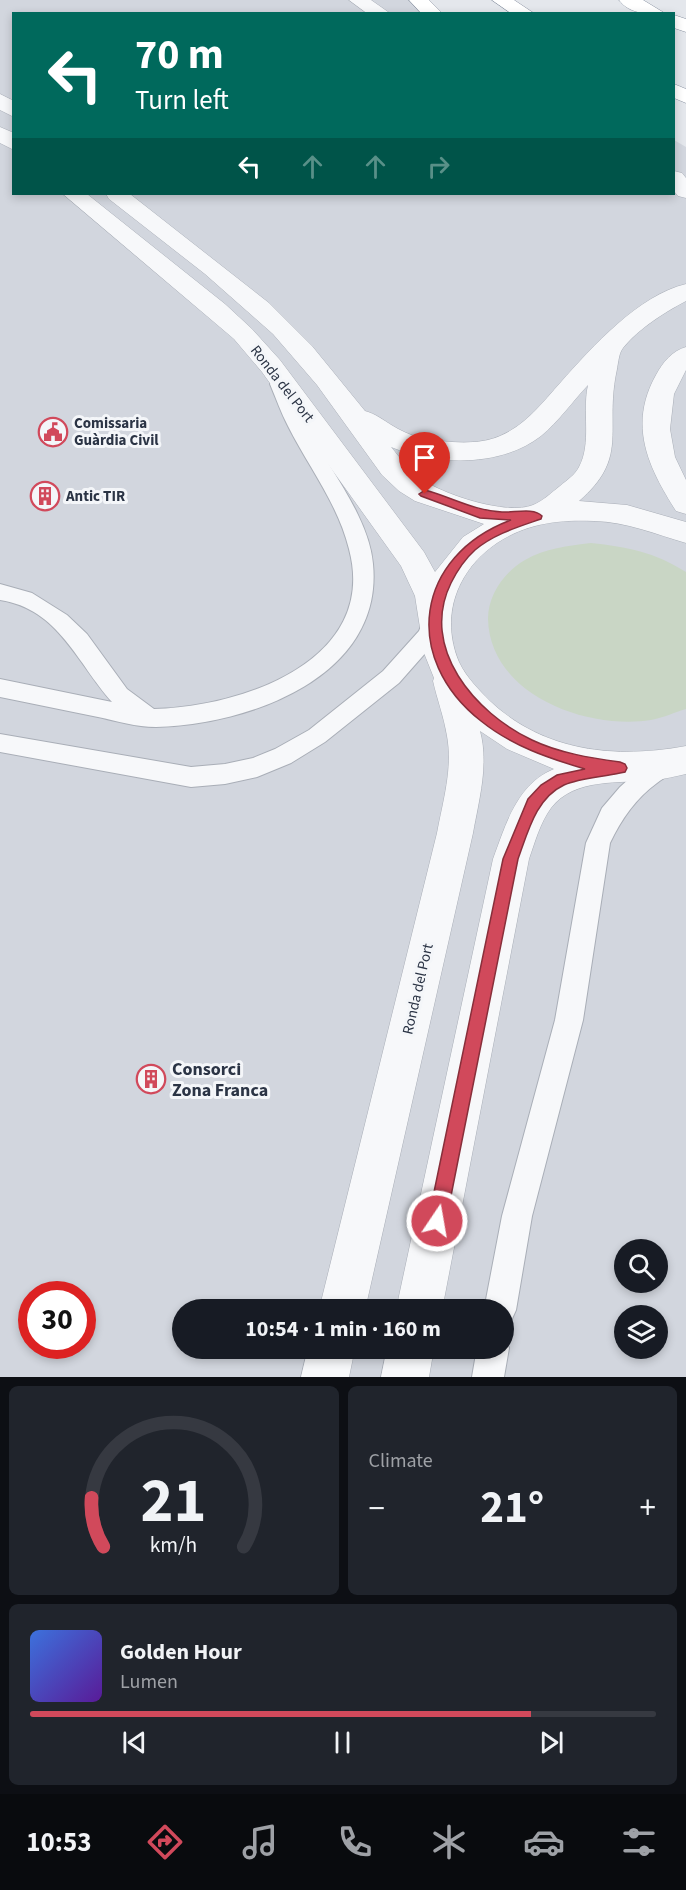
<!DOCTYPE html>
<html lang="en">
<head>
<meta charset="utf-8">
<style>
	:root { --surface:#171b24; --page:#20242c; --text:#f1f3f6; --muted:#9ea1a6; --line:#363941; --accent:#d1495b }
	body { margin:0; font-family:"Source Sans 3",sans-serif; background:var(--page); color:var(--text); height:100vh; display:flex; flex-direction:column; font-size:22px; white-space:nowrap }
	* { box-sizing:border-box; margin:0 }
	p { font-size:20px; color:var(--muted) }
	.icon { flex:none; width:33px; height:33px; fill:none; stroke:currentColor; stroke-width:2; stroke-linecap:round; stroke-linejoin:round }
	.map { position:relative; height:1377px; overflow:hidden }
	.drawer { display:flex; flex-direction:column; gap:9px; padding:9px; background:#0d0f14; flex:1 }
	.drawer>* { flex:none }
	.guide { position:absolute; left:12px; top:12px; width:663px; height:183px; border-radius:0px; box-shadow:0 3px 9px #0003; background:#00695c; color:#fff; overflow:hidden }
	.controls { position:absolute; left:614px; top:1239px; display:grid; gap:12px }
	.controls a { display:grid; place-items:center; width:54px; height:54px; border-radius:50%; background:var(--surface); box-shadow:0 3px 9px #0003; font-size:30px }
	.speed { position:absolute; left:18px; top:1281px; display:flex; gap:12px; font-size:30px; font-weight:700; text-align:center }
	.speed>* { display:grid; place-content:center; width:78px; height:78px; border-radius:50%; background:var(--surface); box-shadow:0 3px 9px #0003; line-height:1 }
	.speed .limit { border:9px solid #d22; background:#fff; color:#111 }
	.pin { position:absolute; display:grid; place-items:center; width:51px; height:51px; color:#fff; margin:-62px -26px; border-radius:50% 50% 50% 0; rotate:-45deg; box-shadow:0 0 6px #0007 }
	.pin .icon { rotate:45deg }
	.me { position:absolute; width:66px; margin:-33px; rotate:12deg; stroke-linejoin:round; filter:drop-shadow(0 0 4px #0008) }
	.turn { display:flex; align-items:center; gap:21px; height:126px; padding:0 24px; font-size:27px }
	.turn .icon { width:78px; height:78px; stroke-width:2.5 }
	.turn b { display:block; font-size:42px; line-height:51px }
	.lanes { display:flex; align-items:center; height:57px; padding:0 24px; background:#0003; justify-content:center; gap:30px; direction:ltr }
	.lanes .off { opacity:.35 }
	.big { font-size:45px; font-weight:700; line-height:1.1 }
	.drawer .widget { flex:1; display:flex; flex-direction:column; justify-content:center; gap:9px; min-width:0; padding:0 21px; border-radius:9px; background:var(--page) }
	.drawer .dial { align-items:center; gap:0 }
	.dial svg { height:156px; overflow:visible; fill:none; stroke:var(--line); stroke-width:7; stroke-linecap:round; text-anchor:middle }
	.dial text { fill:var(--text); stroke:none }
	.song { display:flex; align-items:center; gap:18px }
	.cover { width:72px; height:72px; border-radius:9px; background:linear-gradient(135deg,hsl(220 70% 55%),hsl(270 70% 35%)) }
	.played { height:6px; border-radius:3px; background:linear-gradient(90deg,var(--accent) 80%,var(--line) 80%) }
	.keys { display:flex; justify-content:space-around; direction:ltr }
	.heat { display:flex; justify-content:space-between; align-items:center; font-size:33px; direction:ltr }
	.drawer .tiles { flex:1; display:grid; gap:9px; grid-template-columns:1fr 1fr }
	.widget:last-child { grid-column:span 2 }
	.trip { position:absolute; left:172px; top:1299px; width:342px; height:60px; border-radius:30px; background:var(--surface); box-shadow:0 3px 9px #0003; font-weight:700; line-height:60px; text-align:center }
	.menu { display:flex; height:96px; justify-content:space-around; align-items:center; background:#090b0e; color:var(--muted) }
	.menu .icon { width:42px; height:42px }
	.menu .on { color:var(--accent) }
	.menu b { font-size:27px; color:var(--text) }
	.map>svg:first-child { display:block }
	.built { fill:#d2d6de; fill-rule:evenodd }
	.green { fill:#c9d6c5 }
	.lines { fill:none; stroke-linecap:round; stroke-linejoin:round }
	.service-casing { stroke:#a9aeb7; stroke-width:2 }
	.minor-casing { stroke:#a9aeb7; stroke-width:1 }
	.trunk-casing { stroke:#8b94a3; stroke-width:1 }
	.service { fill:#f7f8fa; fill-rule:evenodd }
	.minor { fill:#f7f8fa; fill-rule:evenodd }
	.trunk { fill:#fff; fill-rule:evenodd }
	.route { fill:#d1495b; stroke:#882f3b; stroke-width:1.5 }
	.labels { text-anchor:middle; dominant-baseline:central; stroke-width:6; stroke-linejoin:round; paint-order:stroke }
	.street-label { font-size:15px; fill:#2b3445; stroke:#f4f6f9 }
	.poi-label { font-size:15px; font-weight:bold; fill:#2b3445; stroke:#f4f6f9; text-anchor:start }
	.near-poi-label { font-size:18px; font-weight:bold; fill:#2b3445; stroke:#f4f6f9; text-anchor:start }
</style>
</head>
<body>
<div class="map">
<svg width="686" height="1377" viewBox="0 0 686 1377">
	<rect width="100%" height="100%" fill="#e4e7ec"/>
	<path class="built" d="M0,0H415L438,13L14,14V194H674V140L686,147V1377H0ZM624,1250H657V1282H624ZM32,1294H82V1346H32ZM183,1310H504V1348H183ZM624,1316H657V1348H624Z"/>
	<path class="green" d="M591,543C628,547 654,552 686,572V709C675,712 663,718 651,720C587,730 490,695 488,619C488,595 504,572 525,560C545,548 568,546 591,543Z"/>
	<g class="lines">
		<g class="service-casing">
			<path id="service" d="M279,378L285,380L288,384C294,398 299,412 306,426C328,467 369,517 373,564C384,677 248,725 156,727C136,727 117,721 98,717C65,710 33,704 0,697V679L112,702C77,663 59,609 0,600V584L32,593L67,615L87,634L127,689L154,709C241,707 379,661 349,549C338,504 308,466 288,426C281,413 276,398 270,384L273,380Z
				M434,612L442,614L445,620L436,641L399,683L325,742L291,763L257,777L225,784L191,787L0,752V734L191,767L225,764L253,758L275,749L309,730L383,671L419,631L426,614Z
				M667,756L675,758L679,765C674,775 665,776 657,783C636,798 621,820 610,843L583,1020L532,1216L516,1310L511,1321L504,1324V1310H484L502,1216L555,1020L586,843L602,808L620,787L640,769Z
				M504,1336L509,1348L504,1377H472L477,1348H504Z"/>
		</g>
		<g class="minor-casing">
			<path id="minor" d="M349,0H371L391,14H368Z
				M0,94L14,101V117L0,110Z
				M0,127L14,133V150L0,143Z
				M674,171L682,173L686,178V198L678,196L674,191Z
				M63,194H87L225,304L252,329L280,360L424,552L435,572L463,537L484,524L415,501L399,491L382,475L317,385L273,334L205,274L109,199L106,194H130L269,303L312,346L365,411C376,414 383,420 393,426C408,435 423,440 441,441C459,443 482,444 500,436C526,425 543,402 561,382C592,347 639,295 686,284V301C665,312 638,329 623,348C618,354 618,367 616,374C605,431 629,458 579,501L627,505L686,522V543C655,534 627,522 594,521C574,520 553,521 535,526C474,542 433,600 459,662C466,677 479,690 490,701C544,752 616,759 686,746V774C676,776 665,779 654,780C620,784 575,777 551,808C540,823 535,842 529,859L442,1310H396L493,859C506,824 517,784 554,769L507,749L480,731C489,764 479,800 473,833L365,1310H319L437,833C443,801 453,768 447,736C444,717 437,699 433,681L434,678L424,653L415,596L401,566L262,372L234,339ZM588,385C582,411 592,443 579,467C575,475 567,480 560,486C551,493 543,501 533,505C507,516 441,494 420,478C408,469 400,458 391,447C437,466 501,467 541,436C559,421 572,402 588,385Z
				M686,347V370L674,394L670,429L675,457L686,480V514L676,511C648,467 628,425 656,375C663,362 672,351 686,347Z
				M308,1348H355L349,1377H301Z
				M387,1348H434L429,1377H381Z"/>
		</g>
		<g class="trunk-casing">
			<path id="trunk" d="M409,0H429L443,14H422Z
				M492,0H514L535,14H512Z
				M619,0H643L666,14C650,14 630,15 619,0Z
				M674,15L686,19V32L674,28Z
				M674,84L686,89V103L674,98Z"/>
		</g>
		<use href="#service" class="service"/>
		<use href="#minor" class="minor"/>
		<use href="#trunk" class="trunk"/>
	</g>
	<path class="route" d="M425,490C451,497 475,511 502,512C513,513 534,507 542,516L541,519C518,527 494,534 475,550C465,559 457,571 451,583C419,648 475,713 532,740C559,753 591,758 620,762L625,764L627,768L625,772L620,773C603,777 580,778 564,785C536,798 528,832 518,859L446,1221L444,1228L437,1230L431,1228L428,1221L503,859L528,799L541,785L557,775L585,769C548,758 512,746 481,721C401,658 415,556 511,520L480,518L421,496L419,494Z"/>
	<defs>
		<g id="civic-ring" transform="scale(1.5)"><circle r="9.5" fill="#f4f6f9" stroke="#d1495b" stroke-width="1.5"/><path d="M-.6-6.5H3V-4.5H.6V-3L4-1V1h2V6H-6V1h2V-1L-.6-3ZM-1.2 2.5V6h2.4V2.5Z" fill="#d1495b"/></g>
		<g id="building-ring" transform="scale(1.5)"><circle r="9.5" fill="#f4f6f9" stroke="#d1495b" stroke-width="1.5"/><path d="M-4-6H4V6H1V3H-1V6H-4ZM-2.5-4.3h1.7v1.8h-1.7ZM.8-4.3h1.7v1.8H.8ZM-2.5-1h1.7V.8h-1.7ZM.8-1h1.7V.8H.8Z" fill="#d1495b"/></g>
	</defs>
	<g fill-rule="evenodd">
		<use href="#civic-ring" x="53" y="432"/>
		<use href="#building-ring" x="45" y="496"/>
		<use href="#building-ring" x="151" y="1079"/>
	</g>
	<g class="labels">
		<g class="street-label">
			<text transform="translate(282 384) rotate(52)">Ronda del Port</text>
			<text transform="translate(418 989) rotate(-77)">Ronda del Port</text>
		</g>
		<g class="poi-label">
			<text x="74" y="423">Comissaria<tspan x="74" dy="17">Guàrdia Civil</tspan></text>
			<text x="66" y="496">Antic TIR</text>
		</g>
		<g class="near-poi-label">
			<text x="172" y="1069">Consorci<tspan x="172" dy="21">Zona Franca</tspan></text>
		</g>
	</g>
</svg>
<div class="controls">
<a><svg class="icon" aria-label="search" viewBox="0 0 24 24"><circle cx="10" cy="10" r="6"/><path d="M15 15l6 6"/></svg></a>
<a><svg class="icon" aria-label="layers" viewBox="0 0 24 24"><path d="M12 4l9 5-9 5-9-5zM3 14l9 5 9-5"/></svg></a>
</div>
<div class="speed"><div class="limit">30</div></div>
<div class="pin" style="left:425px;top:494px;background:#d93025"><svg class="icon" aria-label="arrive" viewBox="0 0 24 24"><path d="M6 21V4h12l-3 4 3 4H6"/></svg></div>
<svg class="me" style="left:437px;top:1221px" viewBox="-20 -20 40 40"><circle r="17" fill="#d1495b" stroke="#fff" stroke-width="3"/><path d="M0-11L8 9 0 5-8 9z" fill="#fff"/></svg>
<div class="trip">10:54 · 1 min · 160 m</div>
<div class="guide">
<div class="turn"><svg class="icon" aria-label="left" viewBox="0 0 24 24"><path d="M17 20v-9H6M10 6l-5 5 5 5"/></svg><div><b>70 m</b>Turn left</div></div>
<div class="lanes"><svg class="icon" aria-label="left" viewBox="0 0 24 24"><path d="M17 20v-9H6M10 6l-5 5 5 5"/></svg><svg class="icon off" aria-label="ahead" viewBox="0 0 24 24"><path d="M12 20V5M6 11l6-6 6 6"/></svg><svg class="icon off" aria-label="ahead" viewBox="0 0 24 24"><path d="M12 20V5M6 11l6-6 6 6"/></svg><svg class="icon off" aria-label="right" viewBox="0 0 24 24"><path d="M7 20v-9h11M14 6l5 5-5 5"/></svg></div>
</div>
</div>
<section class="drawer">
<div class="tiles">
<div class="widget dial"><svg viewBox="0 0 100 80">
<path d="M14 69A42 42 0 1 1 86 69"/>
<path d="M14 69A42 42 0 0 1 8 44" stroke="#d1495b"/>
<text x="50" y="56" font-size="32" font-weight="700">21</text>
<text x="50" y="72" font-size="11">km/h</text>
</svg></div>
<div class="widget"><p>Climate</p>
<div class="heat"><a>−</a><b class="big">21°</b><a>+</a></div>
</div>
<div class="widget">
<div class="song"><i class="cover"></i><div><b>Golden Hour</b><p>Lumen</p></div></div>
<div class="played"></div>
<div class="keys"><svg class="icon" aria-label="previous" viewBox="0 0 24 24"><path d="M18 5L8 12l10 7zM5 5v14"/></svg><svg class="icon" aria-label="pause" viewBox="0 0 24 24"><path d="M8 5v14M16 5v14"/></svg><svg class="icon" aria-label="next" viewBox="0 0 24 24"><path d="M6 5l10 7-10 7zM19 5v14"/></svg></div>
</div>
</div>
</section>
<nav class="menu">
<b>10:53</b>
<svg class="icon on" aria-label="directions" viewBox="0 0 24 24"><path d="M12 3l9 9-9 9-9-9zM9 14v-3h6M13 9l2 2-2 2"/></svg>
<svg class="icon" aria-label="music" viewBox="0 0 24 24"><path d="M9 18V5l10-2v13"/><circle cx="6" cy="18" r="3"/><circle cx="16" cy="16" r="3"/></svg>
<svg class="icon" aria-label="phone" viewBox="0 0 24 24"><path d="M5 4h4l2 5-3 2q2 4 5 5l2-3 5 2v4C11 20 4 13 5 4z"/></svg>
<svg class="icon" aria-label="climate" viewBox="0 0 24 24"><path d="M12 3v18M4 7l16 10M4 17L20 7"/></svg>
<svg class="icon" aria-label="car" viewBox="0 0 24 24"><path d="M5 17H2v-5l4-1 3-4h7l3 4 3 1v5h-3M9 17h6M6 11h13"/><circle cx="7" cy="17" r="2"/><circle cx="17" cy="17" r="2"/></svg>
<svg class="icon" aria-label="filters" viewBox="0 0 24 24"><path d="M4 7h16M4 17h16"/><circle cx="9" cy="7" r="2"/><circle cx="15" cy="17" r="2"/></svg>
</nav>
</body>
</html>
